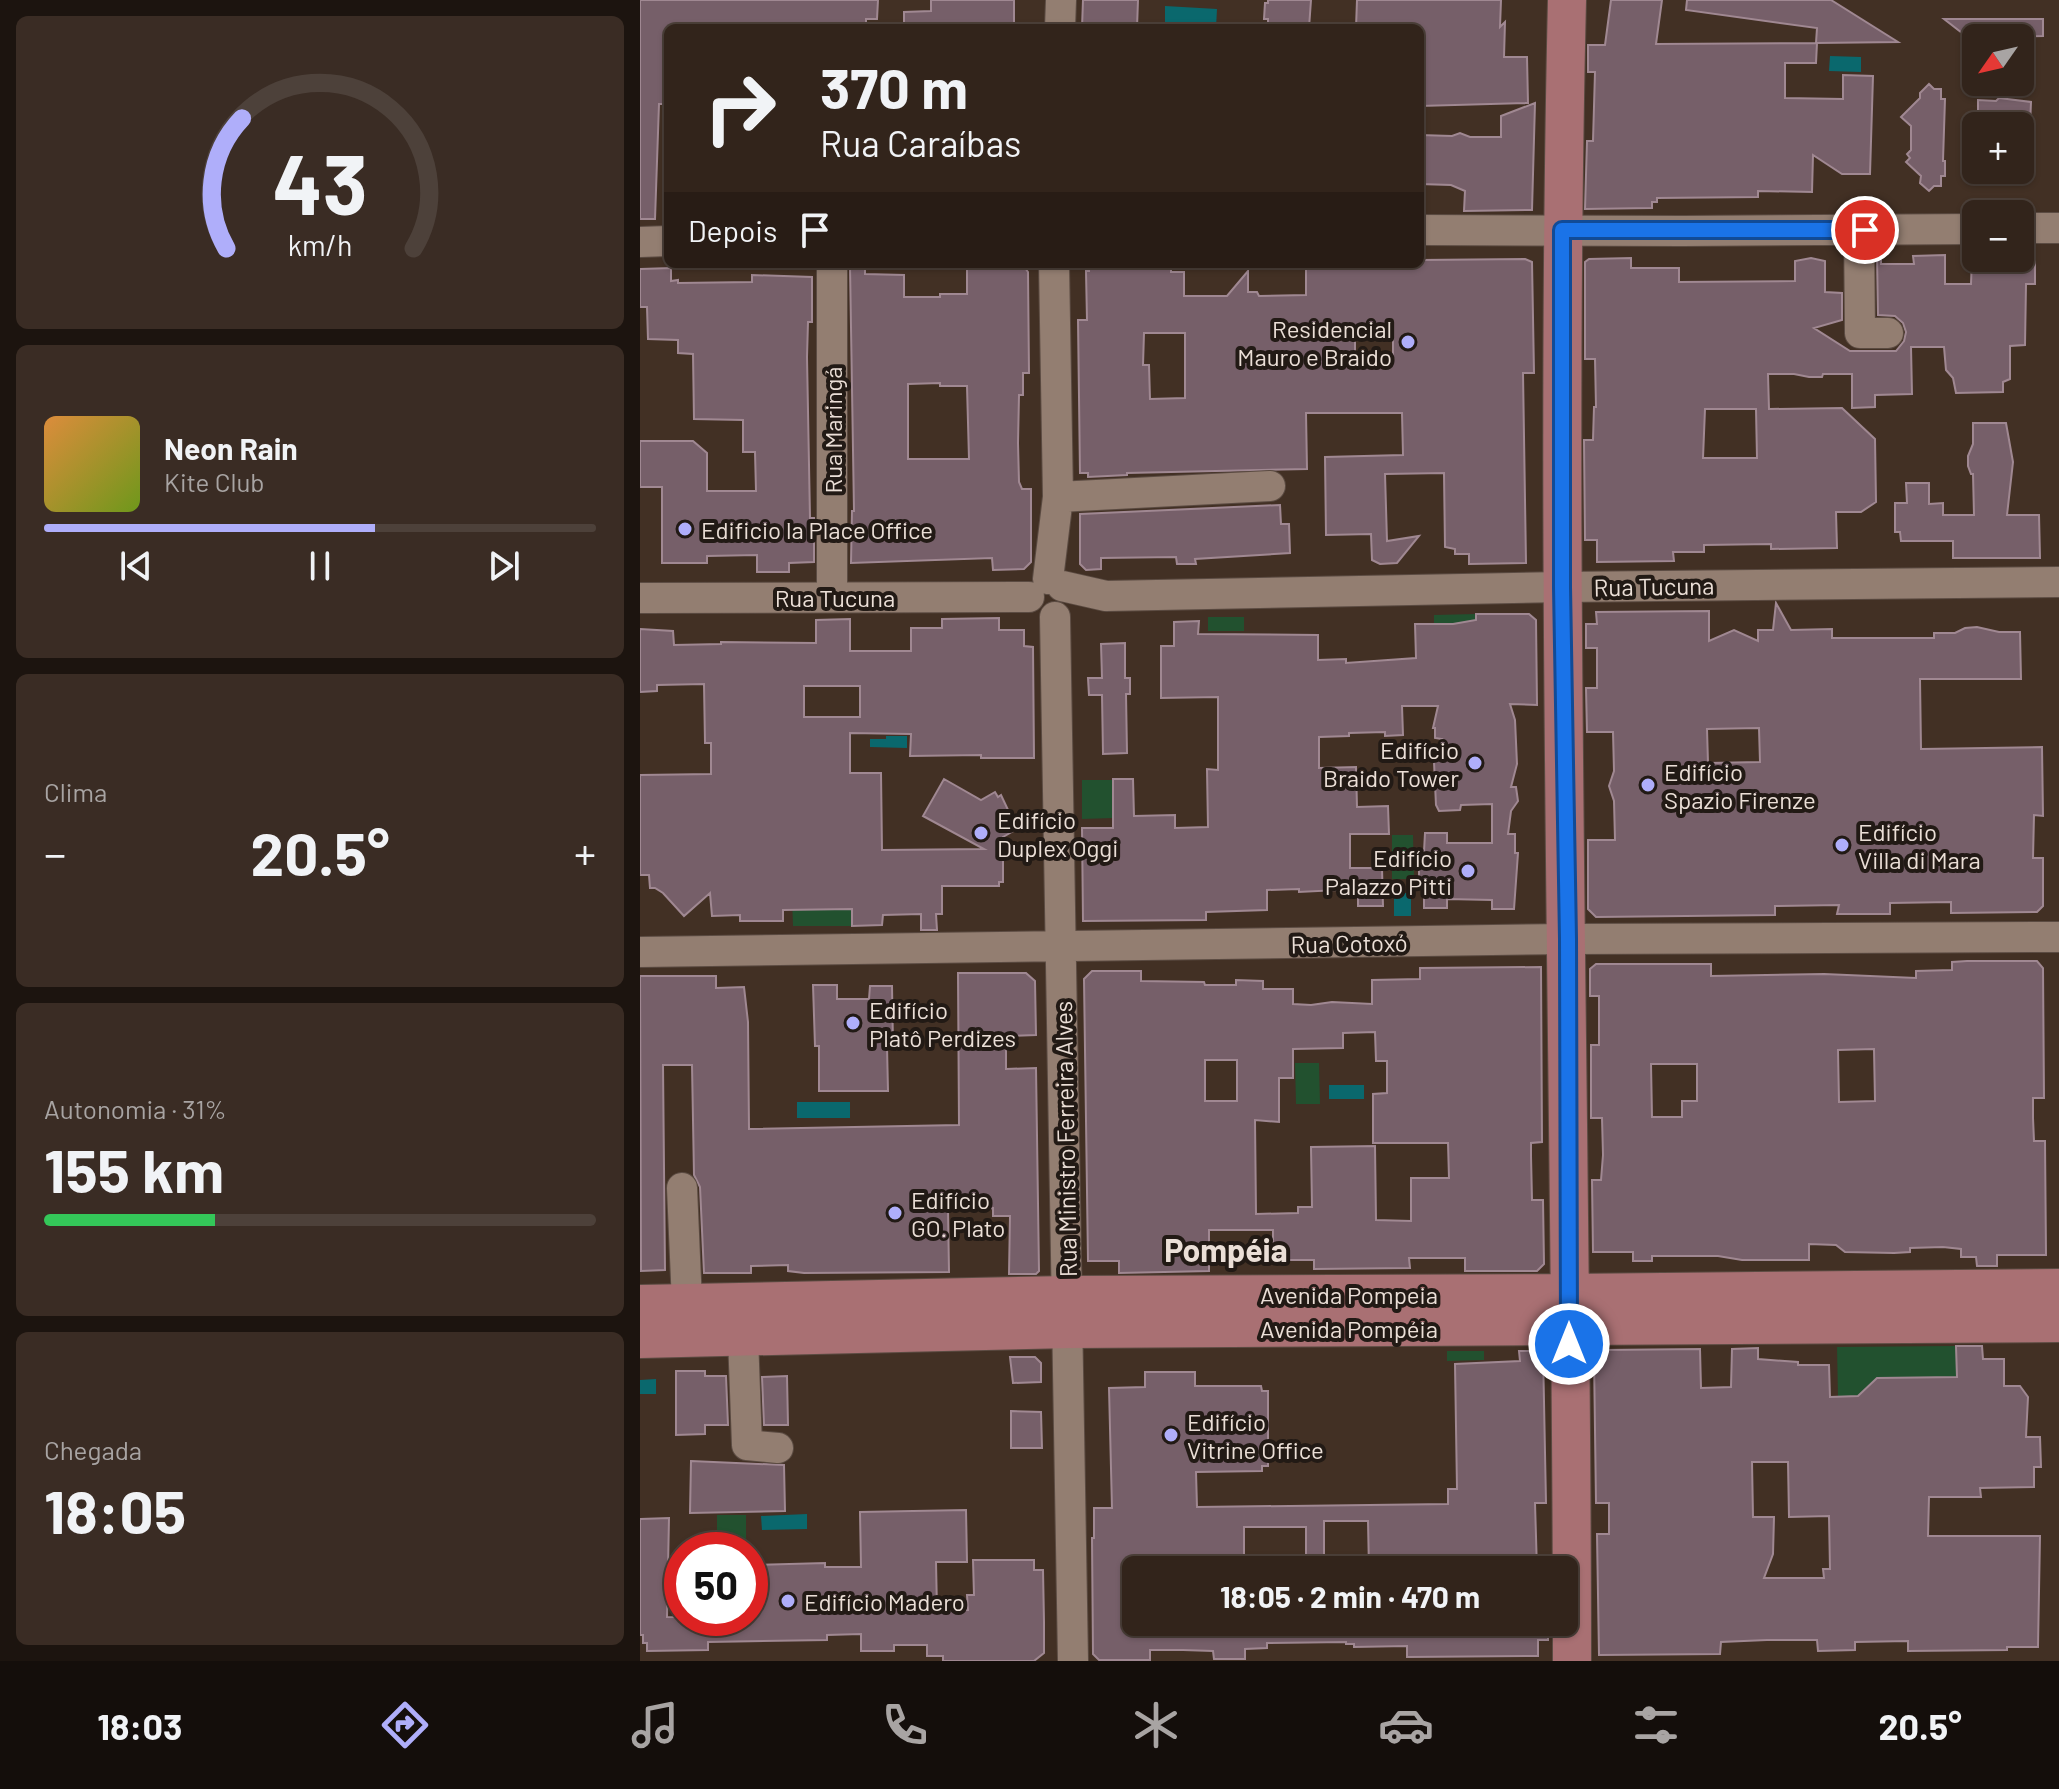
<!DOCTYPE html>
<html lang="pt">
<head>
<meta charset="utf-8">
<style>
	:root { --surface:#32241b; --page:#3a2c24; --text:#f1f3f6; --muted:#a8a4a3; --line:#4d413a; --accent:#afaefa }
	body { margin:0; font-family:Barlow,sans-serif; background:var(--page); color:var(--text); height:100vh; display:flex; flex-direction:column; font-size:30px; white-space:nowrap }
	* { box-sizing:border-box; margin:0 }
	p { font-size:26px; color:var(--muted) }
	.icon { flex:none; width:44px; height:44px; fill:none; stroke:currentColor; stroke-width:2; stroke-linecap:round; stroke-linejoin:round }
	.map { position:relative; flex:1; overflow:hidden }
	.side { display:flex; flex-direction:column; gap:16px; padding:16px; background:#1c140f; width:640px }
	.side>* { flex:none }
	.guide { position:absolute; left:24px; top:24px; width:760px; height:244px; border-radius:12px; box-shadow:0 2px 6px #0004,0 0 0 2px var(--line); background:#32241b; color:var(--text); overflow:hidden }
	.needle { width:52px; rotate:236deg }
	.buttons { position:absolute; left:1322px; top:24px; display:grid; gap:16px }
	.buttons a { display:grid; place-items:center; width:72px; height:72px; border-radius:12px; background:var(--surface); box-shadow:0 2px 6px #0004,0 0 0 2px var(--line); font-size:40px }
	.speed { position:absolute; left:24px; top:1532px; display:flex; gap:16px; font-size:40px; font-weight:700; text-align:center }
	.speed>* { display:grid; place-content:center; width:104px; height:104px; border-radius:50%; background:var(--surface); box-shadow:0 2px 6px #0004,0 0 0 2px var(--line); line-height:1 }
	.speed .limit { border:12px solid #d22; background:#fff; color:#111 }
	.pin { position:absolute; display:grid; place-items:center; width:68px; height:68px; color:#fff; margin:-34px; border:4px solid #fff; border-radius:50%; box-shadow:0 2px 8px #0007 }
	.me { position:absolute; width:88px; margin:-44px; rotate:0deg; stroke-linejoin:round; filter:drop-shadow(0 0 6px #0008) }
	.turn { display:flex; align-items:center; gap:28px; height:168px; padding:0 24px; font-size:36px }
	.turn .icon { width:104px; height:104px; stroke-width:2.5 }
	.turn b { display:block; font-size:56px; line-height:68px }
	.then { display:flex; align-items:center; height:76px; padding:0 24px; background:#0003; gap:16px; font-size:30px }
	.big { font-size:60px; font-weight:700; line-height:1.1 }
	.side .widget { flex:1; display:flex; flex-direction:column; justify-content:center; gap:12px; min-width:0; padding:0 28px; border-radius:12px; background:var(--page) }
	.side .dial { align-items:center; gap:0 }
	.dial svg { height:208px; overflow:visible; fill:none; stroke:var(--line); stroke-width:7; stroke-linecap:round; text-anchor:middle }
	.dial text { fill:var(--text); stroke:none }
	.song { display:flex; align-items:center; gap:24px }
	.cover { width:96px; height:96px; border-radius:12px; background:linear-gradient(135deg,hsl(30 70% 55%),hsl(80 70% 35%)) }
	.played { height:8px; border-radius:4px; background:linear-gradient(90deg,var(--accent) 60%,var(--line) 60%) }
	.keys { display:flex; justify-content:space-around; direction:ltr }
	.heat { display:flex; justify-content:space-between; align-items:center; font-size:44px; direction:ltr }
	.charge { height:12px; border-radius:6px; background:linear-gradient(90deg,#34c759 31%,var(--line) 0) }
	.trip { position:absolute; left:482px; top:1556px; width:456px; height:80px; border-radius:12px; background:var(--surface); box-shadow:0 2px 6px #0004,0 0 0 2px var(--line); font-weight:700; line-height:80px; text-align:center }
	.tabs { display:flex; height:128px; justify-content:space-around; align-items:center; background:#140e0b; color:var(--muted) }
	.tabs .icon { width:56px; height:56px }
	.tabs .on { color:var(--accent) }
	.tabs b { font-size:36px; color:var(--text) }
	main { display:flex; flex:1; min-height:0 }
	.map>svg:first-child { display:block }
	.green { fill:#22512f }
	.water { fill:#0a686d }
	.building { fill:#765f69; stroke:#a08892; stroke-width:2; fill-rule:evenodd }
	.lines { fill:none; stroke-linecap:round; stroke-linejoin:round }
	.minor-casing { stroke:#5b4b42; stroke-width:32 }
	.major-casing { stroke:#5b4b42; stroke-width:40 }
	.minor { stroke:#937e71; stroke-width:30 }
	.major { stroke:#a97073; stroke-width:38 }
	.route-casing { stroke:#114b97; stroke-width:20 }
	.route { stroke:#1a73e8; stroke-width:14 }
	.poi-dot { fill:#afaefa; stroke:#221a15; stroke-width:3 }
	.labels { text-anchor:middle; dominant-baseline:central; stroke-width:8; stroke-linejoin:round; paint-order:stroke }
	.poi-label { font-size:24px; fill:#ebdfd7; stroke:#221a15; text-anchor:start }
	.street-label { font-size:24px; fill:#ebdfd7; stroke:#221a15 }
	.district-label { font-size:32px; font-weight:bold; fill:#ebdfd7; stroke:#221a15 }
</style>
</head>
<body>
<main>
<section class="side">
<div class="widget dial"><svg viewBox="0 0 100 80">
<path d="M14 69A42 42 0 1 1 86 69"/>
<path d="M14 69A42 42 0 0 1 20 19" stroke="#afaefa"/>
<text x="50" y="56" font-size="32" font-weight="700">43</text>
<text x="50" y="72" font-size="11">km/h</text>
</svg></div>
<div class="widget">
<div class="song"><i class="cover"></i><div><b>Neon Rain</b><p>Kite Club</p></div></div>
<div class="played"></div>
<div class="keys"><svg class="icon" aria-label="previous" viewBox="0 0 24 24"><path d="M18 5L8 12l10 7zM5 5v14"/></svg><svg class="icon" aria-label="pause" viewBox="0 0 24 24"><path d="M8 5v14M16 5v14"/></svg><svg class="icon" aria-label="next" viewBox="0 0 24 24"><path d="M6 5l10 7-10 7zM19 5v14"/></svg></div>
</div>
<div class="widget"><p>Clima</p>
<div class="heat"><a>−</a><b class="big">20.5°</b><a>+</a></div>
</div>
<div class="widget"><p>Autonomia · 31%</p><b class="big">155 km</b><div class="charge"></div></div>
<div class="widget"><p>Chegada</p><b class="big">18:05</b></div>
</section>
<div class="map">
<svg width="1419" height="1661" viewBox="0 0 1419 1661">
	<rect width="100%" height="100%" fill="#423024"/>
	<path class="green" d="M836,614V624H794V615Z
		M568,617H604V631H568Z
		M442,780H473V818L442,819Z
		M752,835H773L774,879H752Z
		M212,897V926H153L152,898Z
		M655,1063H679L680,1104H656Z
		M1316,1346L1317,1424L1288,1377L1237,1378L1218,1396L1198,1397L1197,1347Z
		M807,1351H844V1360L807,1361Z
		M77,1515H106V1550H77Z"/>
	<path class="water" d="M525,6L577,9L576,28H525Z
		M1190,56L1221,57V72L1189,71Z
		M246,736H267V748L230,747V739H246Z
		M754,893H771V916H754Z
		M689,1085H724V1099H689Z
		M157,1102H210V1118H157Z
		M16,1379V1394H0V1380Z
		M167,1514V1529L122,1530L121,1516Z"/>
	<path class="building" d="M0,0H238L237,19H226V28H28V104H19L15,219H0Z
		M291,0H374V28H264V12L291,11Z
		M443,0H498L497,28H442Z
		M628,0H671L669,28H628V19H624L625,3H628Z
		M717,0H861L860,27L865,22L864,57H887L888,103L780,106V28H716Z
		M971,0H1022L1016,44L1177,43L1176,63H1145V98L1203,99V75L1233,76L1230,174H1202L1173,155L1172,192L1118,191V197L1017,198V202H1012V208L945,209L947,141H953L955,72H948V45H965Z
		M1047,0H1191L1258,42L1176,43L1177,28L1046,10Z
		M1304,19H1403V36L1322,38V33Z
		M1289,84L1294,89H1301V99H1305L1303,161H1305V176H1301V186H1294L1289,191L1280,183L1281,176L1266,162L1270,158L1267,154L1271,150V126L1261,117L1280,98V93Z
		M1359,98L1391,102L1390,126H1338V100L1356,101Z
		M895,103L892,210L824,211L825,191L811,185L780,184V135L812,136L820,133L830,137H861V116Z
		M1305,255V284H1331L1332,258H1395V284H1386L1385,345L1370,346V379L1363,382V392L1316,393L1313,378L1306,370L1304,347H1271L1272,394L1235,395V407L1212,408V374H1183L1182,377H1169L1154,374H1128L1129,409L1202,408L1235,439L1236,502L1221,512H1196L1197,548L1131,549V544L1064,545V552H1033L1034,561L957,562V540H945L944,440H953L954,407H956L955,359H945V262L949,259L991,258V268H1039V282L1155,281V261L1171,258L1185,261V292L1202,293V320L1174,328L1210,351H1256L1264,341L1266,332L1263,323L1255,316L1238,315L1237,256H1241V264H1274L1273,256ZM1065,409H1116L1117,458H1063Z
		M885,259L892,262L894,373H883L886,563L829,564V554H815V549L805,547L804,473L745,474L747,541L779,536L757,563L740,564L732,560L731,534L686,535L685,457L763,455L762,413H666L667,469L487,473V475L448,477V473H440L438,320H447L446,271H449V264H531V272H544V296H587L608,271V292H617L619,296L666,295V264H780V260ZM715,325H753V358H715ZM504,333H545V398L510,399L509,365H503Z
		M327,264H382L388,272L389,373H383V395H379L378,443L379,482L382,489H391V562L384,569L353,570L352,558L211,563L212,511H214L210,266H225V274L264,275V297H300V294H327ZM300,383V386H327L329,459H268V384Z
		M31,268V281L38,280V283L112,282V275L172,277V322H168L167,357L170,518H174V562L149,563V572H117V555L67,556V563H22V487H0V441H53L67,453V491H116L115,452H103V420L54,419L53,354L38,353V340L8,339L7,307H0V269Z
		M1333,423H1366L1373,462L1367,515H1399L1400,558H1313V541H1261L1260,532H1255V503H1267L1266,483H1289V504L1303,503V515H1334L1333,474H1331L1328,466V456L1333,444Z
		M640,505L641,524H649L650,553L555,559L556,564H537L536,557L461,558V569L446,570L440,564V514Z
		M1136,603L1151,630L1192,629V638H1294V633H1315L1325,628L1337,627L1359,632H1380L1381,679H1280L1281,749L1402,747L1403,816L1394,815L1393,858H1403V906L1397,912L1311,913V902L1250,903V914H1197L1199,905L1135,906V915L956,917L948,909V840H975L974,801L969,786L974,771L973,732H947L946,688H957V648H946V624H957L956,612L1069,611V641L1094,630L1118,641V630H1133ZM1119,728L1120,762L1068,763L1067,729Z
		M836,614H889L896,620L897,705L870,704L875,720L877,764L871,787H876L878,801L871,811L868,834H875V853H878L874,909H852V900L807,899V908H784V889H779V852H784L785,833H807V843H852V804L821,805L820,810L799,811L796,805L794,762L802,739L795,738V728H793L798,706H762L763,735L745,736V732L709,733V736L679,737V768L716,767L717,807L748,806L749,834H710V868H742L743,906H718V889L659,892V889L627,890V910L566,912V920L443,921L442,828H473V779H493L494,816L535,815V828L568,827L567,769L578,770V697L521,698V646H534V622L559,621L558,634L678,635V660L706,659V663L776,658L775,624H813L836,620Z
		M359,618V630H384V646L393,647L394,758H341V755L270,756L271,734L210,733V773H241L242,850L344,849L283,816L304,779L341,800L355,792L358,797L361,795L377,829L363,837V882H359V886H302V914H296L297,930H281V914L243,915L242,925L212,926V909L143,910V921H100V915L72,916L70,893L44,916L23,893L15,888H10L9,875H0V775L71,774V743H65L64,684L17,685V691L0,692V629L33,631L34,645L81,644V642L176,643V620L210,619V651H271V628H302V619ZM164,686H220V717H164Z
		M485,643V678H490V694H486L487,753L463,754L462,695H449L448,678H462L461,644Z
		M1327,961H1397L1403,968L1404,1098H1393V1118L1394,1141H1405L1406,1255H1357V1266H1337L1336,1257H1321V1249L1303,1247L1270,1248V1252L1254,1253L1205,1252L1196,1245L1169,1244V1260H1102L1078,1256H1012V1261H993V1252H953L952,1180H961L963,1155L962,1118H951V1045H959V996H950V969L956,964H1071V976L1184,974L1276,978V971L1312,970V962ZM1234,1049L1235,1101L1199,1102L1198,1050ZM1011,1064H1057V1101H1042V1117H1012Z
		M901,967L902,1142L891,1143V1156L892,1200H903L904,1264L897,1271H825V1258H769L770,1268L674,1269V1260H633V1230H569V1271L479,1273V1261H448L444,979L452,971H501V981L564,982L565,985H596V980L623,981V989H653V1004L671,1005L692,1002L732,1004V980L780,979V968ZM735,1032L736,1061H747V1093L733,1094V1143H808L809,1178H771V1221L736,1220L735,1146L671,1147L672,1207H658V1213L616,1214L615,1120L639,1122V1078H653V1049L703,1048V1033ZM565,1060H597V1101H565Z
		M318,973H386L395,981L396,1035L366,1036V1069L396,1068L399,1271L396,1274H369L370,1216H353V1208L308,1209L309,1272L164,1273L148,1271V1265L111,1266V1273H64L60,1187L54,1175L52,1065H23L25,1270L1,1271L0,976H76V988L104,987L108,1022L109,1129L319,1125Z
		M173,985H197V999H229L230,986H252L253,1046H247L248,1091H179V1046H175Z
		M1316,1346H1342L1343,1359H1364V1386H1380L1388,1397L1386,1437H1400L1401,1467H1394V1487L1340,1488L1341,1497H1289L1288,1536H1400L1398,1647H1367V1650L1268,1651V1641L1215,1642V1650L1178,1651L1177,1640H1127L1081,1642L1080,1654L959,1655L957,1534H969V1503H956L954,1357L962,1350L1060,1349L1061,1388L1091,1387L1092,1349L1118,1348V1359L1158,1362V1365H1189L1190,1397L1218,1396L1237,1378L1317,1377ZM1112,1462H1148L1149,1517L1189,1516L1190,1569H1183L1184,1578H1124L1133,1554L1134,1517H1113Z
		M879,1351H903L906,1503H895L897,1570H729L728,1521H684V1570H666V1527H604V1570H496V1622H908V1640H898V1656L767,1657V1646L714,1647V1644H706V1642L627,1643V1648L605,1649V1659H574L573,1651L543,1650H510V1660H459L453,1654L452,1538H454V1508H472L469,1388L505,1387V1372H555V1386H621L622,1391H628V1466H622V1471L556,1472L557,1507L808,1504V1489H817L815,1364L880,1361Z
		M370,1357H395L401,1363V1382L373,1383Z
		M36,1371H65V1376H86L88,1425H65V1434L36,1435Z
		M147,1376L148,1425H124L122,1377Z
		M371,1411L401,1412L402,1448H371Z
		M51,1461L144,1465L145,1511L50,1513Z
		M326,1510L327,1562H296L297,1610H328L327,1595H334L333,1560H394V1570H403L404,1622V1653L394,1661H303V1656H287V1645H254V1651H221V1634L187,1635V1640L68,1642V1650L7,1651V1643H3V1635H0V1519L29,1518L27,1617L110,1618V1565L185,1563V1567H221L220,1512Z"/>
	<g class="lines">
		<g class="minor-casing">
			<path id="minor" d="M420,28L421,0
				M1380,228H1419
				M780,230L1043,231L1336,229
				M1219,230L1220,333H1248
				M0,242L28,241
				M192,264V596
				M418,497L630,486
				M408,579L418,497L414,264
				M422,586L466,596L922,587L1419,582
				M0,598L389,597
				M415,617L433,1661
				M0,952L928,939L1419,937
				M42,1188L47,1303
				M103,1337L107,1445L138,1448"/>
		</g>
		<g class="major-casing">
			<path id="major" d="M927,0C914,554 932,1107 932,1661
				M0,1304L429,1295L929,1293L1419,1288
				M0,1339L430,1329L1419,1323"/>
		</g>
		<use href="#minor" class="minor"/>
		<use href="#major" class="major"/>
	</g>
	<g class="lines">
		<g class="route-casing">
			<path id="route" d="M929,1344L928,939L922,587V230H1225"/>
		</g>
		<use href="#route" class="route"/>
	</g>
	<g class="poi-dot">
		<circle cx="768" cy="342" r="8"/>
		<circle cx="45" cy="529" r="8"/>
		<circle cx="835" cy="763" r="8"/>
		<circle cx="1008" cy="785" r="8"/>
		<circle cx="341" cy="833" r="8"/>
		<circle cx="1202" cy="845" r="8"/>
		<circle cx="828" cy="871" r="8"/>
		<circle cx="213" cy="1023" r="8"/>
		<circle cx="255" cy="1213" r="8"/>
		<circle cx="531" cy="1435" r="8"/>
		<circle cx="148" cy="1601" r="8"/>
	</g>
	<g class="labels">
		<g class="poi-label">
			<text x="752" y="328" text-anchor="end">Residencial<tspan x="752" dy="28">Mauro e Braido</tspan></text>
			<text x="61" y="529">Edificio la Place Office</text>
			<text x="819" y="749" text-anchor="end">Edifício<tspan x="819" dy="28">Braido Tower</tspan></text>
			<text x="1024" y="771">Edifício<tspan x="1024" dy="28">Spazio Firenze</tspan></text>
			<text x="357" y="819">Edifício<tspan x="357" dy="28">Duplex Oggi</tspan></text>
			<text x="1218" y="831">Edifício<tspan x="1218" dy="28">Villa di Mara</tspan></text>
			<text x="812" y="857" text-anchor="end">Edifício<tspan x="812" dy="28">Palazzo Pitti</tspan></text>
			<text x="229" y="1009">Edifício<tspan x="229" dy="28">Platô Perdizes</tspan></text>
			<text x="271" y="1199">Edifício<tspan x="271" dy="28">GO. Plato</tspan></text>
			<text x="547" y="1421">Edifício<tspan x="547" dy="28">Vitrine Office</tspan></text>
			<text x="164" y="1601">Edifício Madero</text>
		</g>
		<g class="street-label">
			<text transform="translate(192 430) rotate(-90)">Rua Maringá</text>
			<text transform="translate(1014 586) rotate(-1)">Rua Tucuna</text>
			<text x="195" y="597">Rua Tucuna</text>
			<text transform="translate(709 943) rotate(-1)">Rua Cotoxó</text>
			<text transform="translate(425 1139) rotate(-91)">Rua Ministro Ferreira Alves</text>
			<text x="709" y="1294">Avenida Pompeia</text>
			<text x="709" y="1328">Avenida Pompéia</text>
		</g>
		<g class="district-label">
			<text x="586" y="1249">Pompéia</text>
		</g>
	</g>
</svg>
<div class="buttons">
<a><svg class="needle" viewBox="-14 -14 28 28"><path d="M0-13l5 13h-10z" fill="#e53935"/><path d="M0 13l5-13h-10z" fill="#a8a4a3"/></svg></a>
<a>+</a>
<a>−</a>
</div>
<div class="speed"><div class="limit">50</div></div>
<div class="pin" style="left:1225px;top:230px;background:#d93025"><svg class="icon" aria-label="arrive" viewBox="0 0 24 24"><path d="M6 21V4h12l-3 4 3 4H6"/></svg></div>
<svg class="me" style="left:929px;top:1344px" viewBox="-20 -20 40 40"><circle r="17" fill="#1a73e8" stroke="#fff" stroke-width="3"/><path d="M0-11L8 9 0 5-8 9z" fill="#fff"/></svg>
<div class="trip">18:05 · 2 min · 470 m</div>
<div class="guide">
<div class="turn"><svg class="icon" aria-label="right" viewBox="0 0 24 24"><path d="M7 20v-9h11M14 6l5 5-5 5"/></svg><div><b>370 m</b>Rua Caraíbas</div></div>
<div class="then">Depois<svg class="icon" aria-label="arrive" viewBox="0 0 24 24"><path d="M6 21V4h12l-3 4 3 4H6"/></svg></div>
</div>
</div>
</main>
<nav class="tabs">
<b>18:03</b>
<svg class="icon on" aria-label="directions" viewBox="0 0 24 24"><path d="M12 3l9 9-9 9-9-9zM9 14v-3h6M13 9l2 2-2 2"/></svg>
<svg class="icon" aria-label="music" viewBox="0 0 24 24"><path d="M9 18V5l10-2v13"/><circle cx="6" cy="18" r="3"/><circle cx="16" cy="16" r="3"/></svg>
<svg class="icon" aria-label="phone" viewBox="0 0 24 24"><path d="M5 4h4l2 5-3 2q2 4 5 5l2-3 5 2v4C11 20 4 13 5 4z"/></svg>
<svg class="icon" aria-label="climate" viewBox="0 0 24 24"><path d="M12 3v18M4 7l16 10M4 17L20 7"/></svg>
<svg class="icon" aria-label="car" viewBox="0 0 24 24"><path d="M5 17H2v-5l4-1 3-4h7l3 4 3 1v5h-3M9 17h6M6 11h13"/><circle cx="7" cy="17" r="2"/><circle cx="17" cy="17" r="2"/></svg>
<svg class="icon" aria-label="filters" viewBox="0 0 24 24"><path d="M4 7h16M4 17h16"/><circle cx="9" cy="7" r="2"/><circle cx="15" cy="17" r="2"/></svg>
<b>20.5°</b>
</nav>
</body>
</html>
